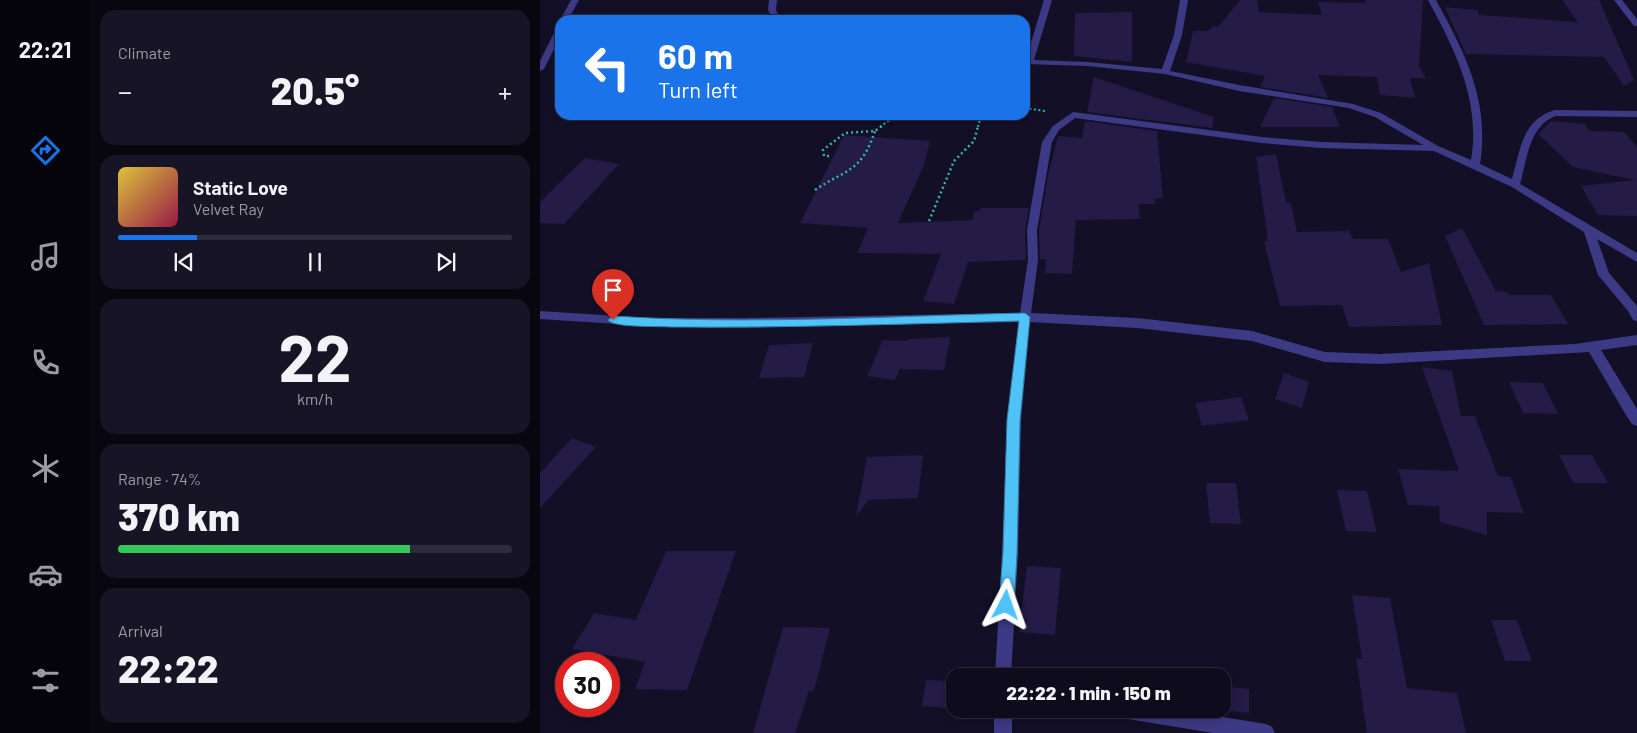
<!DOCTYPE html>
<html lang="en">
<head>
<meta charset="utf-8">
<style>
	:root { --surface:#0e0b1c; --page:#171425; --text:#f1f3f6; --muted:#9b9ba3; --line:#2e2b3b; --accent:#1a73e8 }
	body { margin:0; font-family:Barlow,sans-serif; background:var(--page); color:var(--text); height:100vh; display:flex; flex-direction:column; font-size:19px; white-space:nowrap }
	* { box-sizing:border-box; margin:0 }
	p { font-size:16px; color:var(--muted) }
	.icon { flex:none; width:28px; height:28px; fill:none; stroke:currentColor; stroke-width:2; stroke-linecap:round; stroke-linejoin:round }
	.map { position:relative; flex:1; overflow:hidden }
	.side { display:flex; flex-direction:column; gap:10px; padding:10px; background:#08060f; width:450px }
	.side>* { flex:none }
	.top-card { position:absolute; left:15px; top:15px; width:475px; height:105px; border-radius:15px; box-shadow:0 2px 12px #0003,0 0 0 1px var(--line); background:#1a73e8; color:#fff; overflow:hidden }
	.speed { position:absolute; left:15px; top:652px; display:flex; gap:10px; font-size:25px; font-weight:700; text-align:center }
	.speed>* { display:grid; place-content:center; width:65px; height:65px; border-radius:50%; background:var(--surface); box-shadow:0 2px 12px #0003,0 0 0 1px var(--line); line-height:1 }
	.speed .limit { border:8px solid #d22; background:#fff; color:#111 }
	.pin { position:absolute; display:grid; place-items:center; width:42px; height:42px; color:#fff; margin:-51px -21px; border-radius:50% 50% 50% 0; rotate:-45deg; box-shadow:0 0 5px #0007 }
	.pin .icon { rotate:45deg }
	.me { position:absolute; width:55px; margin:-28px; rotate:4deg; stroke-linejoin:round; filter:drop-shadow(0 0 4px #0008) }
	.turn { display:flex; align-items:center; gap:18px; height:105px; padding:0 20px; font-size:22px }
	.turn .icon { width:65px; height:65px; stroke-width:2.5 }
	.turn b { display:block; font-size:35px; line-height:42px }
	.big { font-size:38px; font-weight:800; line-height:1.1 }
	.side .card { flex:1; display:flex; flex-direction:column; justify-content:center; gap:8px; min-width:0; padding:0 18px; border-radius:15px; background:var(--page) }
	.side .dial { align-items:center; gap:0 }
	.dial b { font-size:65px; line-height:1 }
	.song { display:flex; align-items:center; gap:15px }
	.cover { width:60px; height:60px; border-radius:8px; background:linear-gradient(135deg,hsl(50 70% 55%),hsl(340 70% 35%)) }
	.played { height:5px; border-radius:2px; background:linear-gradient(90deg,var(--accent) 20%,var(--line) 20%) }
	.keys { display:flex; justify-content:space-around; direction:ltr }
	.heat { display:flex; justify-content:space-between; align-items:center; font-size:28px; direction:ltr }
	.charge { height:8px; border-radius:4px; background:linear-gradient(90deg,#34c759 74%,var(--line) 0) }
	.trip { position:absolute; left:406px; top:668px; width:285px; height:50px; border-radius:15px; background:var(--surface); box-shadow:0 2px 12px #0003,0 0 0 1px var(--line); font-weight:800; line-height:50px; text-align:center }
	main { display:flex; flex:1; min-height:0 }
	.dock { display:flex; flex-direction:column; width:90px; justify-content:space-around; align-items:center; background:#06040b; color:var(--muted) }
	.dock .icon { width:35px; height:35px }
	.dock .selected { color:var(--accent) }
	.dock b { font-size:22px; color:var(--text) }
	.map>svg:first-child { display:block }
	.building { fill:#241b47 }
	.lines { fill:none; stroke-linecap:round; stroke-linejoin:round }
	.path-far1 { stroke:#2fb8b0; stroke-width:2; stroke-dasharray:2 2.5; stroke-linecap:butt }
	.path { stroke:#2fb8b0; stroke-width:2.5; stroke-dasharray:2 3; stroke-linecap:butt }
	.minor { fill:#3d3a85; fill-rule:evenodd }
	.route { fill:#4fc3f7; stroke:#337fa1 }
</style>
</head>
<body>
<main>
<nav class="dock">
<b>22:21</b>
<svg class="icon selected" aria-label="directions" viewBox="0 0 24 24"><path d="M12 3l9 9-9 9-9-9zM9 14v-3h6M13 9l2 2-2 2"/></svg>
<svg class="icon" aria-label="music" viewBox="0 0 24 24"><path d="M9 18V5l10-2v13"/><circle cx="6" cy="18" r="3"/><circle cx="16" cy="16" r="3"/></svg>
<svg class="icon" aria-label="phone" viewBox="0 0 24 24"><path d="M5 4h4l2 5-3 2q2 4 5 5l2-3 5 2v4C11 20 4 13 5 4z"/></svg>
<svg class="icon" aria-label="climate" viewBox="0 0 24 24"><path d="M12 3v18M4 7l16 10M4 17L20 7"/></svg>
<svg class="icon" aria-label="car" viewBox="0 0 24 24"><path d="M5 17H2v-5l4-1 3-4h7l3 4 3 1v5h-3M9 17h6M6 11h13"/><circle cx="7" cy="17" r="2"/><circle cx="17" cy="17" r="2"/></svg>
<svg class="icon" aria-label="filters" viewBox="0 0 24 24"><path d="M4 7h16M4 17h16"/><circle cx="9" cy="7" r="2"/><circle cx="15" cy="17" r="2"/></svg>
</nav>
<section class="side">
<div class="card"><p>Climate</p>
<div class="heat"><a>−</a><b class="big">20.5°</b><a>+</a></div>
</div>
<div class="card">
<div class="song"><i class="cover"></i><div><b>Static Love</b><p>Velvet Ray</p></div></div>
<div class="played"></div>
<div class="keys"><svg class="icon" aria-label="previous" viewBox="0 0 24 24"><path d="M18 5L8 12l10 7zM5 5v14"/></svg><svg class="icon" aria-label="pause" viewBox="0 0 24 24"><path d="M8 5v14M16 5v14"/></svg><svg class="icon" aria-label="next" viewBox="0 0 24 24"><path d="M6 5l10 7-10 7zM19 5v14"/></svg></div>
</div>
<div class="card dial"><b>22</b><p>km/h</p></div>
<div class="card"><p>Range · 74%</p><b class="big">370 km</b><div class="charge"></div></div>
<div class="card"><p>Arrival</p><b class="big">22:22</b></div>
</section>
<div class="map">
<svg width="1097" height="733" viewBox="0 0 1097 733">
	<rect width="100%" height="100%" fill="#130f26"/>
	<path class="building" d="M700,0H717L719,12L782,15L778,2L825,3V0H883L879,67L886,78H870L875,98L840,95L837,77L778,75L788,98L720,87L725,76L646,62L653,31H668L673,26L678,27Z
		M1022,0H1059L1094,80L1084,86L1064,57L926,54L905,7L937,10L939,15L1038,22Z
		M592,12V62L534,56L535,13Z
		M554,77L674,117L672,128L547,112Z
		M734,98L792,107L800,127H720Z
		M545,121L617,131L623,198H615V204H598L600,219L536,220L532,274L505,273L506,259H500L499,230L508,175L518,136L542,138Z
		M1011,121L1045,124L1049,131L1084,132L1097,147V216L1058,215L1041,186L1094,180L1033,167L998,134Z
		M304,135L390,141L384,165L358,223L433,220L434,211H440L441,208H489L485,230L486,260L428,262L414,304L383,301L401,254L317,253L328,228L260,223Z
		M736,154L746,203H751L757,232L809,231L813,239H848L861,272L889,263L902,325L809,327L802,305L740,306L724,241H728L716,157Z
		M45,158L79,164L24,224L0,223V202Z
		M922,228L956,291L967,292L969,295H1011L1028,324L944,325L905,236Z
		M410,337L404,370L360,369L355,380L327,376L343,340L368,341L369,339Z
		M273,343L264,377L219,378L229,345Z
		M882,367L912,371L921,416H935L958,476L971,477L984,513L947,512V535L900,522L899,506L868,505L858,469L919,471Z
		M744,373L769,382L762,408L735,399Z
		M969,382L1003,383L1018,414L983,413Z
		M701,397L709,420L662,426L655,403Z
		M32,438L56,447L0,508V473Z
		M383,455L378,498L329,500L316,516L327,457Z
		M1019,455H1052L1068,483H1033Z
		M666,483H696L701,524L670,523Z
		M797,490L827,491L837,532L806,531Z
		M126,551H196L147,690L95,689L105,662L32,649L54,613L96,620Z
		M487,566L521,568L515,635L479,632Z
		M812,595L850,598L867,688L917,693L926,733H827L816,658L822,659Z
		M951,620H977L992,661H965Z
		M243,627L290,628L274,691H269L255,733H213Z
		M386,680L410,681L406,708L382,706Z
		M682,686L709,689V713L682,710Z"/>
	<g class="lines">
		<path class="path-far1" d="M485,108L505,111
			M340,127L356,115
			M438,127L441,115"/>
		<path class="path" d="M289,156H284L283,150L305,133L335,131L342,126
			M275,190C306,169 321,173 335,131
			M389,221L414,161L434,141L438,126"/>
		<path class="minor" d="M31,0H39L28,20H20Z
			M229,0H237L236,10L241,20H233L228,10Z
			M504,0H512L494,60L547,62L622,69L634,35L640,0H648L642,35L630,71L699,85L813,104L841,113L898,146L931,160C941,101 915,50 888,0H896C925,53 950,101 940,164L972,179C980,151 982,119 1015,110L1097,111V117L1016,116C989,125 987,160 980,184L1097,253V262L1057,239L1069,273L1097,306V321L1093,320L1088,311L1058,275L1044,232L972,187L894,151L781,148L722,143L535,118L519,130L512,142L497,230L498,260L491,313L597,318L712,331L785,352L840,354L1035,344L1097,335V345L1061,350L1097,409V426L1092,424L1086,415L1049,352L840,364L785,362L712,341L597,328L490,322L481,420L478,553L471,676H455L462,553L467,420L479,322L204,328L109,326L0,319V311L109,318H204L480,313L488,260L487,230L502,142L513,126L533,112L722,137L781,142L883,145L835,117L809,108L699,91L625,74L547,66L486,64L485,62Z
			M1074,0H1082L1097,19V26H1094Z
			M17,27H20V37L4,69L0,71V61Z
			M454,709H472V733H454Z
			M573,709H633L726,724L732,727L735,733H673L582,718L576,715Z"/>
	</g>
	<path class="route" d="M485,313L490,317L480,420L477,553L474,605L472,610L466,612L461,610L459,605L463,553L467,420L479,321C363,324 246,328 130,327C119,326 73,328 68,320L73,316C210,325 348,316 485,313Z"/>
</svg>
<div class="speed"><div class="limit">30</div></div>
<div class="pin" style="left:73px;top:320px;background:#d93025"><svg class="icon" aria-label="arrive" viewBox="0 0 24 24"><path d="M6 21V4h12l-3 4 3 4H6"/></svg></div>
<svg class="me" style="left:466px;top:605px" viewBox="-20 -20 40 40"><path d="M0-17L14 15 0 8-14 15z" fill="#4fc3f7" stroke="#fff" stroke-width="4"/></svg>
<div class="trip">22:22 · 1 min · 150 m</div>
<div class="top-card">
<div class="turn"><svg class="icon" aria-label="left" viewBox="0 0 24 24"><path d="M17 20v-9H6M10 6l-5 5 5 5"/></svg><div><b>60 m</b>Turn left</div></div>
</div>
</div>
</main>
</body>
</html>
